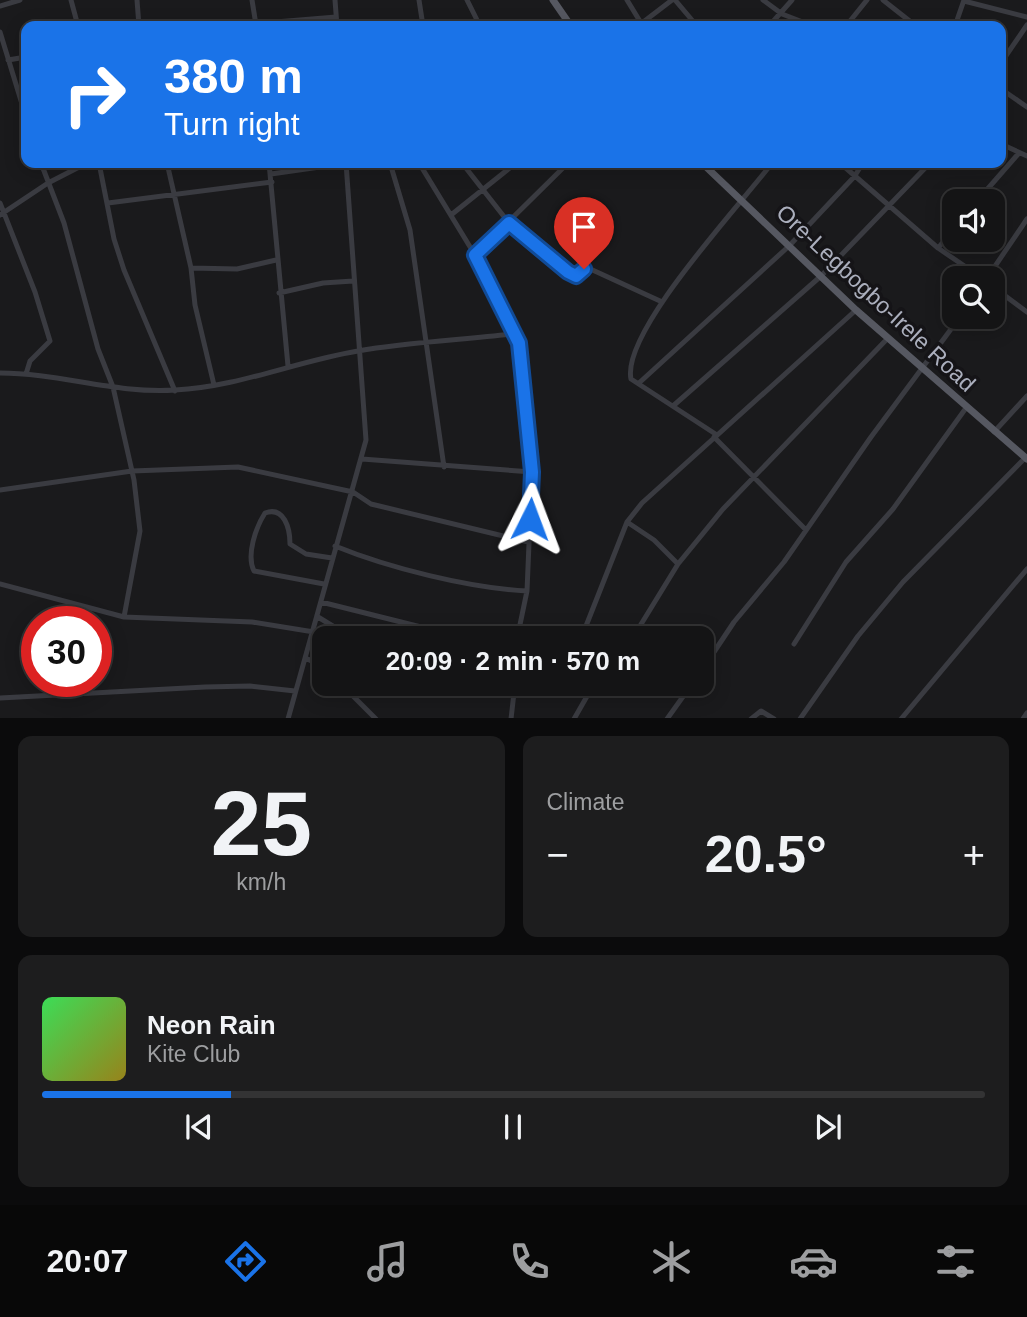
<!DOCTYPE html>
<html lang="en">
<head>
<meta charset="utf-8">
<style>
	:root { --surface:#141415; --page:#1d1d1e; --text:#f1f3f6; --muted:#9d9ea0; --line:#333334; --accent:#1a73e8 }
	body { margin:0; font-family:Helvetica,sans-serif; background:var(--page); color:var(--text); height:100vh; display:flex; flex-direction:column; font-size:26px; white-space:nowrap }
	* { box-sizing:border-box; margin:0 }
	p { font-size:23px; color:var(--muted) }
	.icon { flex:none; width:38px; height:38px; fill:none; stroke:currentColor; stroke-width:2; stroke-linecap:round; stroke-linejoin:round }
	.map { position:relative; height:718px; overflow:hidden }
	.side { display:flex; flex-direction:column; gap:18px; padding:18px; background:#0b0b0c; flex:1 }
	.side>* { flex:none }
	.banner { position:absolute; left:21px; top:21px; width:985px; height:147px; border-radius:14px; box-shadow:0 4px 18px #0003,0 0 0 2px var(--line); background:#1a73e8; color:#fff; overflow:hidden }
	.tools { position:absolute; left:942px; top:189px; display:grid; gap:14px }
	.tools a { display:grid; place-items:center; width:63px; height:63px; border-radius:14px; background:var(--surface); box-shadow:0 4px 18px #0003,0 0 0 2px var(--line); font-size:35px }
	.speed { position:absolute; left:21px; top:606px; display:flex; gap:14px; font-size:35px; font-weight:700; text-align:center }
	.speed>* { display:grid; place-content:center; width:91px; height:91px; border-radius:50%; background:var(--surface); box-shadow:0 4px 18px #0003,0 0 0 2px var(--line); line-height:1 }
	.speed .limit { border:10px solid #d22; background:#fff; color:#111 }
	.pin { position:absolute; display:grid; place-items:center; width:60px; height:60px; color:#fff; margin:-72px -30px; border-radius:50% 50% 50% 0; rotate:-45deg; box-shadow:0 0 7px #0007 }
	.pin .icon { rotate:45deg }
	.me { position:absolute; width:77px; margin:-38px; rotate:3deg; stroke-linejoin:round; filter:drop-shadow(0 0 5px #0008) }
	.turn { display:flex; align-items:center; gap:24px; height:147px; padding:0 28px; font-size:32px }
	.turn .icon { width:91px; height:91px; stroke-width:2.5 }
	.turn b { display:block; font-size:49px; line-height:60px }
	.big { font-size:52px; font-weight:700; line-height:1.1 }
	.side .widget { flex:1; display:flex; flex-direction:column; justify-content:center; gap:10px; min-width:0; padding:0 24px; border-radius:14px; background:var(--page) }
	.side .dial { align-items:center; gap:0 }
	.dial b { font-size:91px; line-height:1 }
	.song { display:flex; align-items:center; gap:21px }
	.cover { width:84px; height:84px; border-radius:10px; background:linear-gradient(135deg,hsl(130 70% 55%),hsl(50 70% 35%)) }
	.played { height:7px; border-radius:4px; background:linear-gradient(90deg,var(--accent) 20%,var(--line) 20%) }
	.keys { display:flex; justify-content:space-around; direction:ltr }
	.heat { display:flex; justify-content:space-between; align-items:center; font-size:38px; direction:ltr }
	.side .tiles { flex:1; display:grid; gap:18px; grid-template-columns:1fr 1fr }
	.widget:last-child { grid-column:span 2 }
	.trip { position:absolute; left:312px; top:626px; width:402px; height:70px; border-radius:14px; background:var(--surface); box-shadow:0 4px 18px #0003,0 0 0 2px var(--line); font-weight:700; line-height:70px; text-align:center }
	.dock { display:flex; height:112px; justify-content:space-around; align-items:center; background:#080808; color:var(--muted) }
	.dock .icon { width:49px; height:49px }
	.dock .on { color:var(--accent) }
	.dock b { font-size:32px; color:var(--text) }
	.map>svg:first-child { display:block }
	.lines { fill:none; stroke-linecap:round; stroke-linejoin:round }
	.minor { stroke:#3a3b41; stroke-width:5 }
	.major { stroke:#565861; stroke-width:7 }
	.route-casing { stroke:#114b97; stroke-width:18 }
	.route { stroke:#1a73e8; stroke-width:12 }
	.labels { text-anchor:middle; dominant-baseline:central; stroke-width:7; stroke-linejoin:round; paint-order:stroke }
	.street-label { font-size:23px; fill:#abafbd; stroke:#151417 }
</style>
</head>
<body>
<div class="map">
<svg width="1027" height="719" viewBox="0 0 1027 719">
	<rect width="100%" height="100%" fill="#1a1a1c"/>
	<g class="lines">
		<path class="minor" d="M71,0L78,26
			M137,0L139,26
			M252,0L256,25
			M335,0L337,26
			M419,0L423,26
			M467,0L480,26
			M627,0L641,23
			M675,0L697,26
			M763,0L782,14L813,26
			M883,0L916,26
			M964,1L1027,17
			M0,6L20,0
			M225,26L336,17
			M638,26L672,0
			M769,26L792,0
			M846,26L867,0
			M955,26L964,0
			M0,32L26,117
			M8,60L26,57
			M1001,63L1027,25
			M1001,89L1027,107
			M1001,144L1027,156
			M41,163L64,223L98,349L113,387L134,480L140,531L124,617
			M99,163L114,239L124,270L175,391
			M167,163L191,268L237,269L276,260
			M269,163L288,366
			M390,163L410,230L444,467
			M419,163L475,255L519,343L532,472L527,591L517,639
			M462,163L509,223L568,272L576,276L586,267L660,301
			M840,163L938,248L982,278
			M271,174L348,163
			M977,201L1019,153
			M0,203L35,292L50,341L30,361L26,374
			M108,203L272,182
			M0,215L48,183L87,163
			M451,215L516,163
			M938,248L954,229
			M475,255L568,163
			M191,268L195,305L214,385
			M987,278L1027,219
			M992,286L1027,312
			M279,293L323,283L353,281
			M0,373C59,373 116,394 175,390C238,387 297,361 358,351C409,342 462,340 513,334
			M639,383L789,246L854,177L863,163
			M673,406L821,276L930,163
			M994,432L1027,396
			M717,435L631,379C621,332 742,203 772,163
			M714,437L806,530
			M362,459L532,472
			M0,490L132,471L238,467L353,492L371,504L528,542
			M627,522L654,540L678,564
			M335,546C389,568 469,588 527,591
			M0,584L124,617L252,622L314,632
			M324,584L254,571C246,555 256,527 265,513C284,506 290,528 290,544L306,554L332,558
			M321,602L449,634L541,639
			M318,617L354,639
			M577,639L586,626L627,522L642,503L856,310
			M632,639L678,564L723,509L888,338
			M794,644L846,562L893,509L966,408
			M306,658L324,668
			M702,670L734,622L784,562L871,437L960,317
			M341,684L376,719
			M0,698L205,687L250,686L295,691
			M288,719L366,440L346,163
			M511,719L515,684
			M574,719L594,684
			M667,719L692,684
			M751,719L761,711L774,719
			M800,719L858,636L903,582L1025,458
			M901,719L1027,569
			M1023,719L1027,713"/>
		<path class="major" d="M553,0L571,26
			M702,163L856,310L1027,459"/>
	</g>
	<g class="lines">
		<g class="route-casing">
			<path id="route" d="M530,519L532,472L519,343L475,255L509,223L568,272L576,276L584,269"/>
		</g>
		<use href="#route" class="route"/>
	</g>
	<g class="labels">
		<g class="street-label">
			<text transform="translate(876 298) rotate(43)">Ore-Legbogbo-Irele Road</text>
		</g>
	</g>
</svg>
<div class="tools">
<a><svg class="icon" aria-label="sound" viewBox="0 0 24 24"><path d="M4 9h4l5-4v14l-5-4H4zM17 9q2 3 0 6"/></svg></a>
<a><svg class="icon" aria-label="search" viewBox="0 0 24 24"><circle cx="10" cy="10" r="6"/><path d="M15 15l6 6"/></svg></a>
</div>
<div class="speed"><div class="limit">30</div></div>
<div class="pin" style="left:584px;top:269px;background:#d93025"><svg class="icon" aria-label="arrive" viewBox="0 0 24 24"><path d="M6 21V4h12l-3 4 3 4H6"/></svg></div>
<svg class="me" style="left:530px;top:519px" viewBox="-20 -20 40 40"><path d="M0-17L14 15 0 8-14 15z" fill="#1a73e8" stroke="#fff" stroke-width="4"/></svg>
<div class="trip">20:09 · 2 min · 570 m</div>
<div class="banner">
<div class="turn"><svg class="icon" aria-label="right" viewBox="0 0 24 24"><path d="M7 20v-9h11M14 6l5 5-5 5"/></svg><div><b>380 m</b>Turn right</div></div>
</div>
</div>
<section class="side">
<div class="tiles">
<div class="widget dial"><b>25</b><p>km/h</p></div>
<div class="widget"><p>Climate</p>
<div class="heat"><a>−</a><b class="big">20.5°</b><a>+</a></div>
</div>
<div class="widget">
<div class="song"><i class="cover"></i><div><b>Neon Rain</b><p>Kite Club</p></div></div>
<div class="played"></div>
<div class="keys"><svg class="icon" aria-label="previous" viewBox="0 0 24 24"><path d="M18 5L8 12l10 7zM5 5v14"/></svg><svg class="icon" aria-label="pause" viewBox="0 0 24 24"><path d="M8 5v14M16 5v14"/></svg><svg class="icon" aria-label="next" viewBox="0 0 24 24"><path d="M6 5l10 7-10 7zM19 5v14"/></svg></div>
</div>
</div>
</section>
<nav class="dock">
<b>20:07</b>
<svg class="icon on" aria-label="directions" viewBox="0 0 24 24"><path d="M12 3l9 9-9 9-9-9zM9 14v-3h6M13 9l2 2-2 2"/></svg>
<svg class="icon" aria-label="music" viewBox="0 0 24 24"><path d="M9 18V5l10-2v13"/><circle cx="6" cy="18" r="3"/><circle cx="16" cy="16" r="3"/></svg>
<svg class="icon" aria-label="phone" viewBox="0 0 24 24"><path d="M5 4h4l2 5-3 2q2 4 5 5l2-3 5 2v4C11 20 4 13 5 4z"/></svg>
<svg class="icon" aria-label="climate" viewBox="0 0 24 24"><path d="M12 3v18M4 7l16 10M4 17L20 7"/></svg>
<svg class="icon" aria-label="car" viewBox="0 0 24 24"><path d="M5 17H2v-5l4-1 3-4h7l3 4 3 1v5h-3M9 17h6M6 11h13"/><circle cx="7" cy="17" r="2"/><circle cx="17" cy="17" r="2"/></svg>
<svg class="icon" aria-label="filters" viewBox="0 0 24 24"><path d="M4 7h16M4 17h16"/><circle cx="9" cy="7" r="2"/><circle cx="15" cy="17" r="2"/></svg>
</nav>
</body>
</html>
